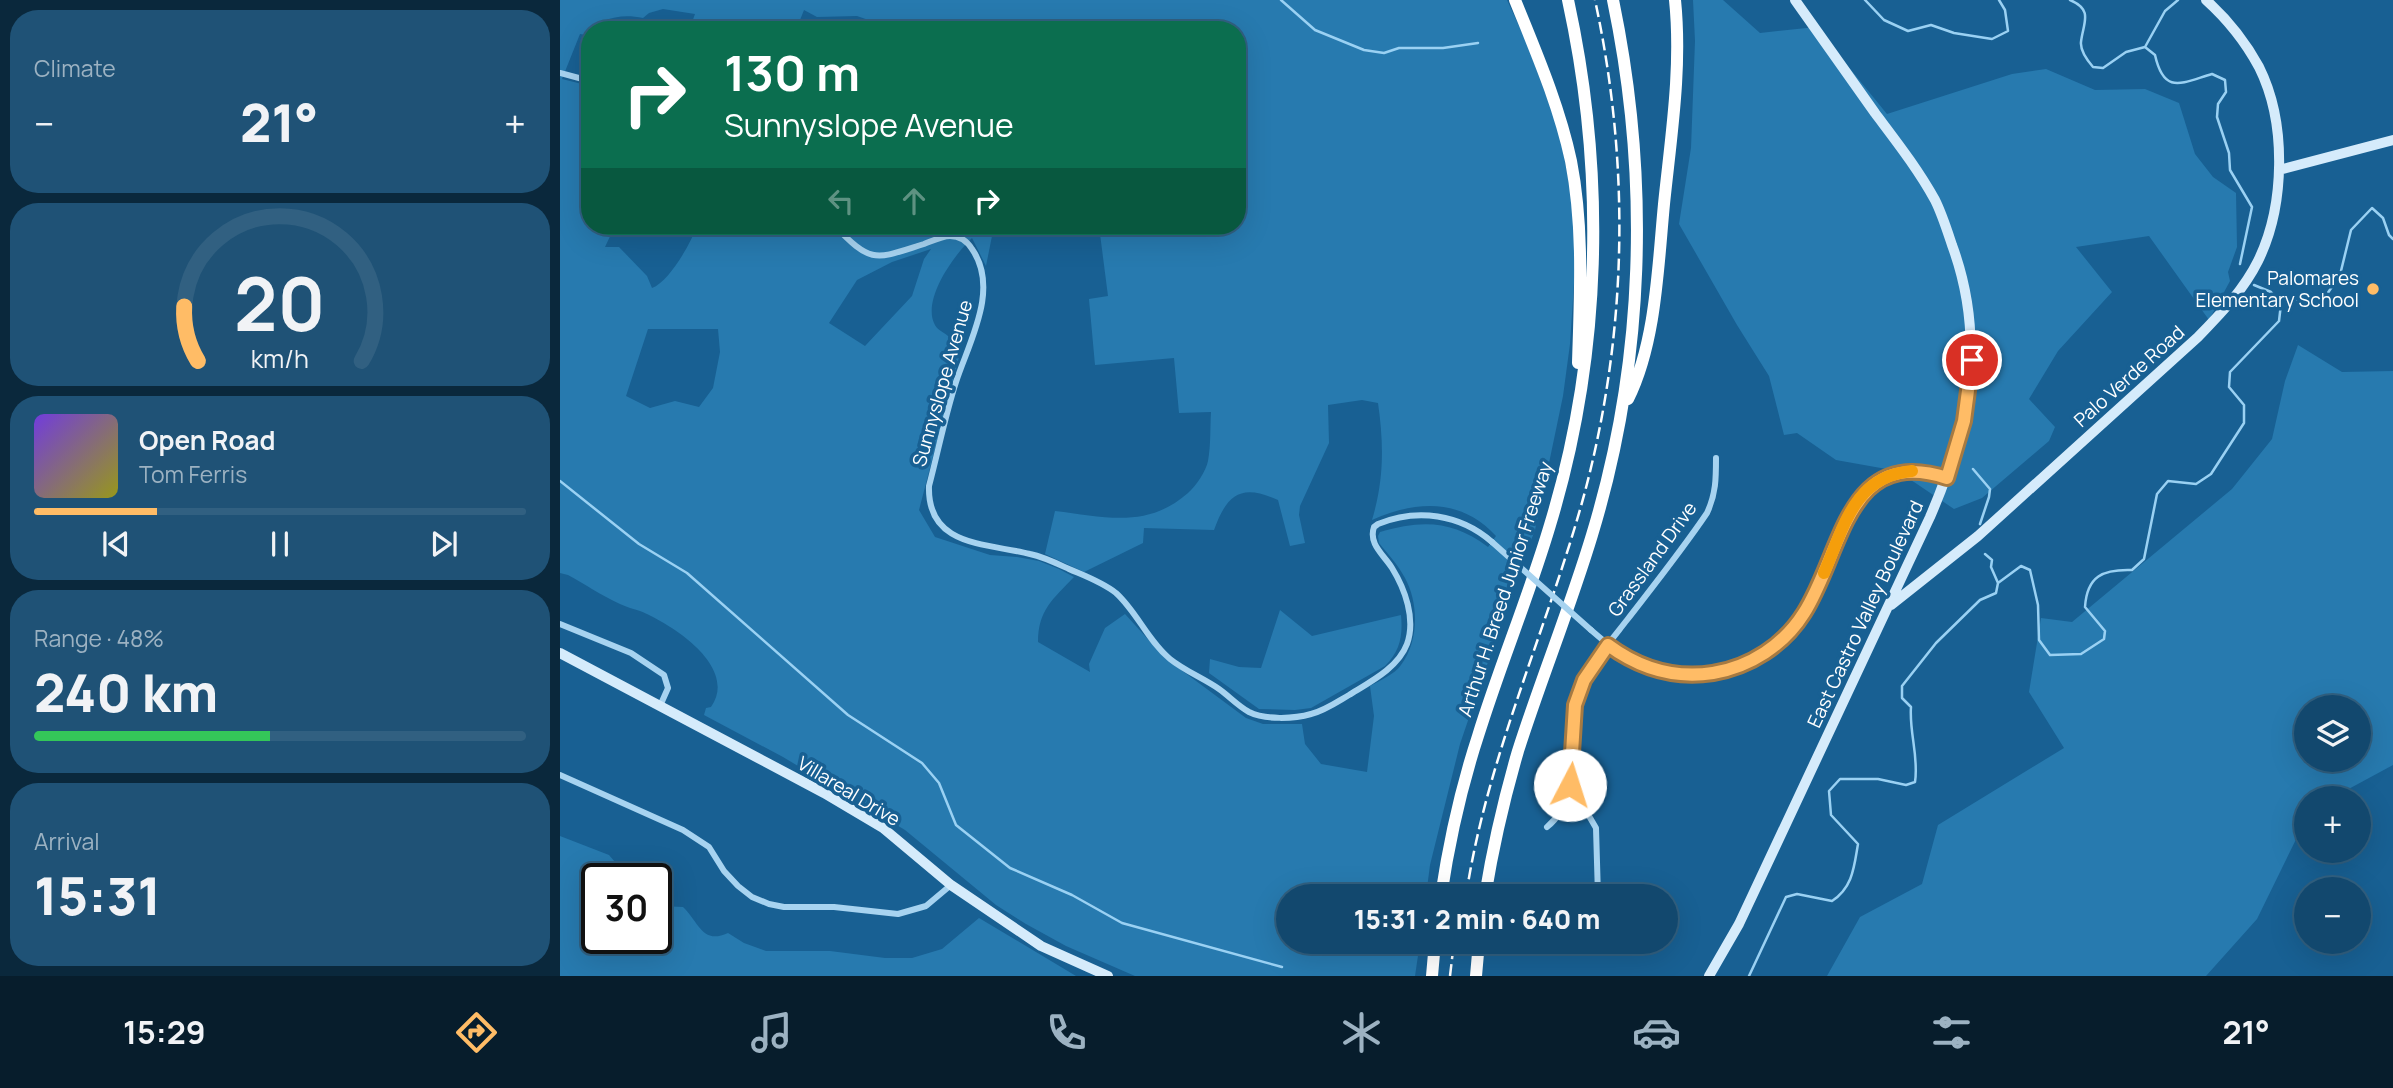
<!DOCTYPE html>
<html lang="en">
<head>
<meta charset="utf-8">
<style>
	:root { --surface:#12486e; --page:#1f5276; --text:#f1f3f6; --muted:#9cb2c2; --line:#316081; --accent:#ffbc66 }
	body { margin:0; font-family:Manrope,sans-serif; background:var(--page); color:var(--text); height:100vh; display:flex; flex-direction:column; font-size:26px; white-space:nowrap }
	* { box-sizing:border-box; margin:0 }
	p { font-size:23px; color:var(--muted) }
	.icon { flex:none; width:38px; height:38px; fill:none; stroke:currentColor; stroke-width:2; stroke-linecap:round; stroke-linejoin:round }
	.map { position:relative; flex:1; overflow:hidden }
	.side { display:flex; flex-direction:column; gap:10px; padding:10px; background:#0a283c; width:560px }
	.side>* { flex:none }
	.hud { position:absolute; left:21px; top:21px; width:665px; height:214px; border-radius:28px; box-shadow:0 7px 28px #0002,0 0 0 2px var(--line); background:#0b6e4f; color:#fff; overflow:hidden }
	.tools { position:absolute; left:1734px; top:695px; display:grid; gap:14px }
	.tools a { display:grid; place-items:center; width:77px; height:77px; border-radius:50%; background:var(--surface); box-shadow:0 7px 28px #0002,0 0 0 2px var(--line); font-size:35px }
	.speed { position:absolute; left:21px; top:863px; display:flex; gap:14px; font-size:35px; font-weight:700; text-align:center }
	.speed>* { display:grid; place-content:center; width:91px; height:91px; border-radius:50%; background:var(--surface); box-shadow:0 7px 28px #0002,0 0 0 2px var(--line); line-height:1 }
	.speed .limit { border:4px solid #111; border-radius:10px; background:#fff; color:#111 }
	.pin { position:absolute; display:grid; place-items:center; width:60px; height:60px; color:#fff; margin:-30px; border:4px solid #fff; border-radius:50%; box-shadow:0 2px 7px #0007 }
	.me { position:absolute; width:77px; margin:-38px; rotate:5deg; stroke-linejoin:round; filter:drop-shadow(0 0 5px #0008) }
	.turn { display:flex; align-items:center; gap:24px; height:147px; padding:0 28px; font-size:32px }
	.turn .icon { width:91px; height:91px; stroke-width:2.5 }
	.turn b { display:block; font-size:49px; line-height:60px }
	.lanes { display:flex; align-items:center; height:66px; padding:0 28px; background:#0003; justify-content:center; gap:35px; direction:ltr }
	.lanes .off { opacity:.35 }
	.big { font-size:52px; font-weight:800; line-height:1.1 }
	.side .widget { flex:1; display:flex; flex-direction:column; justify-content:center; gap:10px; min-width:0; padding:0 24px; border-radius:28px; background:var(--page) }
	.side .dial { align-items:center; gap:0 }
	.dial svg { height:182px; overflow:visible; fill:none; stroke:var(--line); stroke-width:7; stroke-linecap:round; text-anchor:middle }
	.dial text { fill:var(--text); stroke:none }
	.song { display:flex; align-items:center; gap:21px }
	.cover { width:84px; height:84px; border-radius:10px; background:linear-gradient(135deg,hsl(260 70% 55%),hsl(60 70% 35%)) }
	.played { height:7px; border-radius:4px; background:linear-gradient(90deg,var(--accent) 25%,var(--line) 25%) }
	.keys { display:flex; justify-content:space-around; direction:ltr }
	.heat { display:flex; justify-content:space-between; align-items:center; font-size:38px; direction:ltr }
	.charge { height:10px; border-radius:5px; background:linear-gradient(90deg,#34c759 48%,var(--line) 0) }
	.trip { position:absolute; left:716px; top:884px; width:402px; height:70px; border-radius:35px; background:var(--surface); box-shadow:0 7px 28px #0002,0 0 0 2px var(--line); font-weight:800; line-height:70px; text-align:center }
	.dock { display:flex; height:112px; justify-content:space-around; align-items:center; background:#071d2c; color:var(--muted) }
	.dock .icon { width:49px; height:49px }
	.dock .selected { color:var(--accent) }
	.dock b { font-size:32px; color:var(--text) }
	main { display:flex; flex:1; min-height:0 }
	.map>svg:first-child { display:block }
	.green { fill:#277aaf; fill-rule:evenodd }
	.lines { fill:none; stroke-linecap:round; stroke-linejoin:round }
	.stream { stroke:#9ad1f3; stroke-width:2.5 }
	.street { stroke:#a7d3f0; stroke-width:6 }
	.secondary { stroke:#d5ebfb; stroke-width:10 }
	.highway { stroke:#fff; stroke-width:12 }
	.rail { stroke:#fff; stroke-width:2.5; stroke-dasharray:12 5; stroke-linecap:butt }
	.street-bridge { stroke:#a7d3f0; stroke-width:6 }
	.route-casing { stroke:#a67a42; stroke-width:18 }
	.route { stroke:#ffbc66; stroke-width:12 }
	.slow { stroke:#f59e0b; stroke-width:12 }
	.poi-dot { fill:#ffbc66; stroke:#186093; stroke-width:2.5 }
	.labels { text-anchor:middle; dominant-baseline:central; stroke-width:7; stroke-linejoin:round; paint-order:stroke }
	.poi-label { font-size:19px; fill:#fff; stroke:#186093; text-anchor:end }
	.street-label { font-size:19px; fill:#fff; stroke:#186093 }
</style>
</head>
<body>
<main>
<section class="side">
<div class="widget"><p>Climate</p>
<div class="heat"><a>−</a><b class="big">21°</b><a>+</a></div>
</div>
<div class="widget dial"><svg viewBox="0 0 100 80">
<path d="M14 69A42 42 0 1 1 86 69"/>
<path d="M14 69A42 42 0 0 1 8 45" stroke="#ffbc66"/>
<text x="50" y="56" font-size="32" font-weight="700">20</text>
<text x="50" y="72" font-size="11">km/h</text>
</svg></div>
<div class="widget">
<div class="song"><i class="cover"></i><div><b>Open Road</b><p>Tom Ferris</p></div></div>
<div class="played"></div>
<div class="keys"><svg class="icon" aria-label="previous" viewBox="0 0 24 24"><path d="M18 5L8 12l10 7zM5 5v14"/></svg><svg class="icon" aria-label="pause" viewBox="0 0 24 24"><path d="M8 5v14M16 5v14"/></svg><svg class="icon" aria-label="next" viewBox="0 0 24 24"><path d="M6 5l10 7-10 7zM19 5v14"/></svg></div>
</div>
<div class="widget"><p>Range · 48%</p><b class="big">240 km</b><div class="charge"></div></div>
<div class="widget"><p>Arrival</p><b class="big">15:31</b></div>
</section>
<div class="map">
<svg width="1833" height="976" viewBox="0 0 1833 976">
	<rect width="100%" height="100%" fill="#186093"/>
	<path class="green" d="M0,0H947L966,41L999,131L1012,199L1015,268L1010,344L1003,396L975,530L958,574L900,744L870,865L866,896H728V942H860L855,976H575L506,946L466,924L436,905L345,830L223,757L144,715L146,708L151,707C179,667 112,624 80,611C74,609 66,607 60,604C42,596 25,584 8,575L0,573ZM103,9L135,14L131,25L144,30H236L244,10L257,17L297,16L317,23C327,19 334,19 345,22L343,26L358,30H677V226H539L548,296L529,299L535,365L614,358L619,413L651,412C650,428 651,445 648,461C646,471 636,486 628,493C587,529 546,517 495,511L485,554L524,572L583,543L584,528L654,530C667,494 681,483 718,500L730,546L745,543L739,515L740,506L769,443L768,405L802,400L818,403C824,445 824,480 812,520C857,500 901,498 936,536L928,547C892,520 862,520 820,532L818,536L819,543C828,554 838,565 845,578C859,604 859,641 841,665C835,674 819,681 810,686L814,716L807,772L761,764L745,744L742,724H703L686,718L605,658L565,614L545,628L529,664L530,672L478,642C478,610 493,599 514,577L499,569L479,561L457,557L430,555L375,537L359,510L399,357C395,352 393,342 390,338C385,332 377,331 374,323C363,298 394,255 412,238L426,266L434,226H137C131,243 109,282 92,288L87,276L59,247H45L53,230L57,226H30V86L2,79L20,34L27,35C39,18 61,13 83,18L89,13ZM371,249L364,259L352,296L305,346L269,323L297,280L332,262ZM88,329H158L160,352L153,388L139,407L115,401L90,408L66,396Z
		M1133,0H1163L1200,33L1256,27L1327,114L1452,74L1486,69L1535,90L1585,89L1619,103L1635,154L1653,177L1676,193L1677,247L1668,272L1670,281L1649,320L1589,236L1516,247L1552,292L1498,351L1469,399L1495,427L1489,441L1422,498L1394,509L1354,482L1332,470L1276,460L1237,433L1224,435L1209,376L1177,325L1119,224L1131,148L1135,41Z
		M1738,345L1782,372L1833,371V765L1772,798H1746V819L1697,919L1646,976H1267L1300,917L1362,884L1378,825L1504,748L1469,692L1481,618L1512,622L1672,489L1712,439L1725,381ZM1746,707H1799V760H1746Z
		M720,610L752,636L841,615C843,636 840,651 825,666L751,708L735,710L699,709L649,673L650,659L679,667L701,668Z
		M0,836L49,855L55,862L59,871L88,877L37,878V938H96V904L99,906L123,907C139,922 142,945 168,933L184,943L206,951H270L325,958H352L382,949L419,918L516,976H0Z"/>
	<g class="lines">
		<path class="stream" d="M721,0L755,30L804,50L824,53L839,48H883L918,43
			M1305,0L1324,20L1348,31L1371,25L1394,33L1432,39L1448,31L1445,10L1439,0
			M1510,0C1534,10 1523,23 1521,42C1520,51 1527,60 1533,67L1543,68L1566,52L1585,47
			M1585,47L1595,55C1604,95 1621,83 1652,74L1665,80L1666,92L1658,104L1657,117L1669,153L1670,170L1692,207L1680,264
			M1585,47L1605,11L1618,0
			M1694,285L1711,292L1721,304
			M1721,304L1727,300H1763L1780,275L1791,230L1812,208L1823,218L1829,235L1833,239
			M1413,469L1430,489L1429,497L1420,524
			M0,481L79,544L127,573L288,715L362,763L379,783L396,825L450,868L512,895L562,923L722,967
			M1425,554L1432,560L1431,567L1438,583
			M1189,976L1226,897L1237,894L1272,901C1293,887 1294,867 1298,844L1271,815L1269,791L1280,779H1318L1346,785L1355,782C1359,757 1349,732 1351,707L1342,698V686L1376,643L1420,600L1436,593L1438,583L1461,566L1470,570L1478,605L1479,640L1490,655L1521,654L1544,639L1545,631L1525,607C1527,576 1543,569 1572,570L1584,559L1597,494L1608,481L1636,484L1651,474L1684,423V405L1669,387L1670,372L1719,321L1721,304"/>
		<path class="street" d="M0,73L30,81
			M275,226C312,265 316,259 364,244C372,241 382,236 390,236C399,236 407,241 412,249C440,289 409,342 396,382C385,416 378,452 369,486C367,547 426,543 470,554C484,557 496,563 509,569C525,576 542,582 556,593C577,612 588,641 610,659C625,671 643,678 659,689C669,696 678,706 689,712C705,720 734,719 751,714C764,711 777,702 789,695C810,682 838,668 847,644C856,619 845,589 832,568C824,555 808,544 814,527L818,524C857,508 900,514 932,542
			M0,624L71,653L104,675L108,688L100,706
			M1031,630C1046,643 1061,656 1079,664C1147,694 1223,659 1255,595C1269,566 1280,520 1299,497C1323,470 1355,467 1387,478
			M0,775L123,830L149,847L164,871L178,886L192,897L209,904L224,907H274L338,914L366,906L391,885
			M1006,800L1029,816L1036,828L1038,896
			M987,827C1027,794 1003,739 1017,696C1027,668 1049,643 1067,620C1094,585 1122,550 1147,513C1156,494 1156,478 1156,458"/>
		<path class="secondary" d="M1719,170L1833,140
			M1331,605L1418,536L1638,337C1661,313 1683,291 1698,261C1725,206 1727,123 1699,67C1686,43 1666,18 1646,0
			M0,653L264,793L323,828L391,885L481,946L548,976
			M1149,976L1179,924L1370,517C1409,427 1427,340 1392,245C1387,230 1382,214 1375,200C1358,169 1336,141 1315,113C1288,75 1262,38 1235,0"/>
		<path class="highway" d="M955,0C976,52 999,105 1011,161C1024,228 1020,295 1018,363
			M1068,399C1096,343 1098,266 1104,204C1111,136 1122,68 1115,0
			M881,896C889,842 901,788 918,736C940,665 969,596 990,525C1042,354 1046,174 1008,0
			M925,896C933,847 944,799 958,751C981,679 1010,608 1032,535C1085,361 1090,178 1053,0
			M872,976L875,942
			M916,976L919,942"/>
		<path class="rail" d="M906,896C925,769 977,652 1014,530C1067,357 1073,176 1035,0
			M890,976L894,942"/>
		<path class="street-bridge" d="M932,542L1031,630"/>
	</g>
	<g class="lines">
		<g class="route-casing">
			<path id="route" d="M1010,785L1015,705L1024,680L1048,645C1079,668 1114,679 1153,673C1190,667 1224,645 1244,613C1283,552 1286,445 1387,478L1404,421L1412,360"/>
		</g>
		<use href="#route" class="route"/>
		<path class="slow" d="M1264,573C1284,527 1294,476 1352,471"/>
	</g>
	<circle class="poi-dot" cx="1813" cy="289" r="7"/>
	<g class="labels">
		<g class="poi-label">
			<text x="1799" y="278">Palomares<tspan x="1799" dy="22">Elementary School</tspan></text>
		</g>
		<g class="street-label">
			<text transform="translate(1569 376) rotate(-42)">Palo Verde Road</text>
			<text transform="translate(382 383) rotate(-74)">Sunnyslope Avenue</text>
			<text transform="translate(1092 559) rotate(-54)">Grassland Drive</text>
			<text transform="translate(945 589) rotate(-72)">Arthur H. Breed Junior Freeway</text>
			<text transform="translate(1305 614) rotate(-65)">East Castro Valley Boulevard</text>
			<text transform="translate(289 791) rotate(31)">Villareal Drive</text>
		</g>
	</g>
</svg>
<div class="tools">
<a><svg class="icon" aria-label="layers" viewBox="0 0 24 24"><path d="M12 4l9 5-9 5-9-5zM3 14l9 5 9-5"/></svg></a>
<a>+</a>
<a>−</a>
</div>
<div class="speed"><div class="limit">30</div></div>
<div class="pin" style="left:1412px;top:360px;background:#d93025"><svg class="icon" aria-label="arrive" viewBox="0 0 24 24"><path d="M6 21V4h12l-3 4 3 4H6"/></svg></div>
<svg class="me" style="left:1010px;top:785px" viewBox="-20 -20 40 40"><circle r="19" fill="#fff"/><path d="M0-13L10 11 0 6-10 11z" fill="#ffbc66"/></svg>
<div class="trip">15:31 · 2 min · 640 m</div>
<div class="hud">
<div class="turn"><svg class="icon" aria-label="right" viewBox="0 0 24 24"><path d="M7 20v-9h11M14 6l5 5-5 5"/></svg><div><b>130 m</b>Sunnyslope Avenue</div></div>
<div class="lanes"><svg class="icon off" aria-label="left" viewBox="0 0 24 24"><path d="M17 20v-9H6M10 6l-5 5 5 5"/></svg><svg class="icon off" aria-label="ahead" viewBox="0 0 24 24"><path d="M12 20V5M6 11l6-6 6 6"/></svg><svg class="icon" aria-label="right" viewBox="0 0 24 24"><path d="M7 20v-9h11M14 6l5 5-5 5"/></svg></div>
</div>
</div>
</main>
<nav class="dock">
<b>15:29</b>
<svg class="icon selected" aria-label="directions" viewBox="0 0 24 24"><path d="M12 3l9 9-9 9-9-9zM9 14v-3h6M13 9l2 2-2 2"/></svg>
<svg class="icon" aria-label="music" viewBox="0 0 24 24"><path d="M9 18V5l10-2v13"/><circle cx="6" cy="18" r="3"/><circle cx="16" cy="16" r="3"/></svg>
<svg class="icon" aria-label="phone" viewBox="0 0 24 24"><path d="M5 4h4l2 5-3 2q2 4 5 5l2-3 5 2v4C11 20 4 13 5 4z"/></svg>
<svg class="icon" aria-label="climate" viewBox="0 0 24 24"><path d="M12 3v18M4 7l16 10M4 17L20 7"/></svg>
<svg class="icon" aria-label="car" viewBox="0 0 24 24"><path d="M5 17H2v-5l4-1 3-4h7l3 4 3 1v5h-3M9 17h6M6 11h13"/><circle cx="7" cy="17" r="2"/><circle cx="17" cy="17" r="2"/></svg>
<svg class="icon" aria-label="filters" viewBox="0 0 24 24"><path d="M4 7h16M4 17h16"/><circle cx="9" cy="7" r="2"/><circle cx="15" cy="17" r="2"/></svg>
<b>21°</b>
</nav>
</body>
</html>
